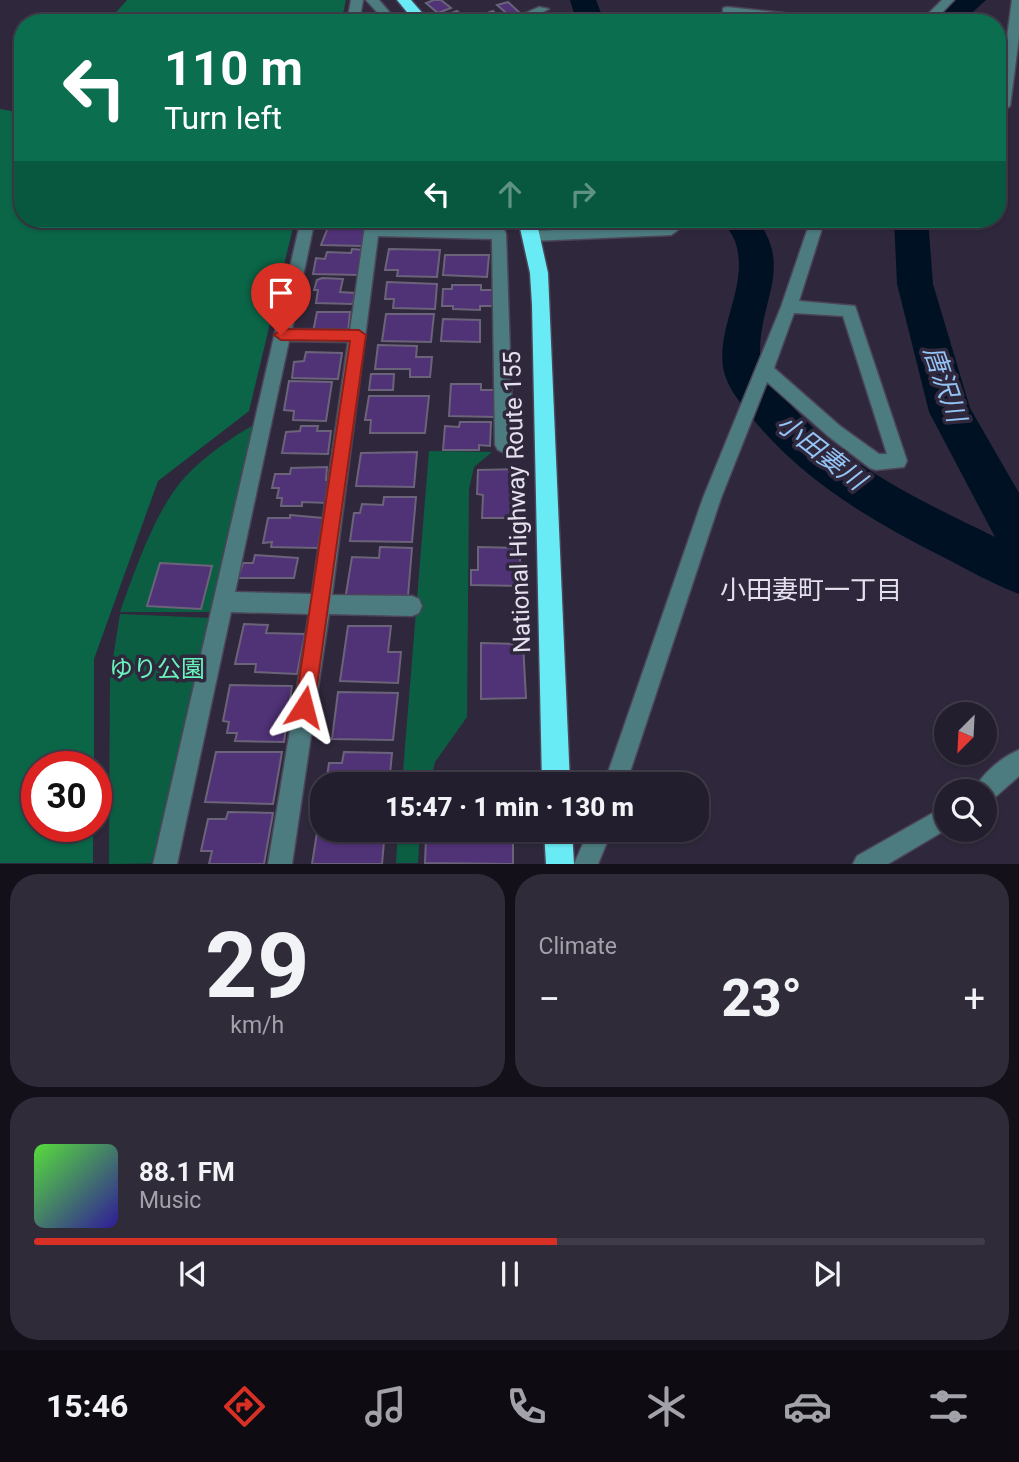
<!DOCTYPE html>
<html lang="en">
<head>
<meta charset="utf-8">
<style>
	:root { --surface:#231e2d; --page:#2f2b39; --text:#f1f3f6; --muted:#a3a2aa; --line:#403c49; --accent:#d93025 }
	body { margin:0; font-family:Roboto,"Noto Sans JP",sans-serif; background:var(--page); color:var(--text); height:100vh; display:flex; flex-direction:column; font-size:26px; white-space:nowrap }
	* { box-sizing:border-box; margin:0 }
	p { font-size:23px; color:var(--muted) }
	.icon { flex:none; width:38px; height:38px; fill:none; stroke:currentColor; stroke-width:2; stroke-linecap:round; stroke-linejoin:round }
	.map { position:relative; height:864px; overflow:hidden }
	.drawer { display:flex; flex-direction:column; gap:10px; padding:10px; background:#131019; flex:1 }
	.drawer>* { flex:none }
	.banner { position:absolute; left:14px; top:14px; width:992px; height:214px; border-radius:28px; box-shadow:0 2px 5px #0004,0 0 0 2px var(--line); background:#0b6e4f; color:#fff; overflow:hidden }
	.needle { width:46px; rotate:204deg }
	.fabs { position:absolute; left:934px; top:702px; display:grid; gap:14px }
	.fabs a { display:grid; place-items:center; width:63px; height:63px; border-radius:50%; background:var(--surface); box-shadow:0 2px 5px #0004,0 0 0 2px var(--line); font-size:35px }
	.speed { position:absolute; left:21px; top:751px; display:flex; gap:14px; font-size:35px; font-weight:700; text-align:center }
	.speed>* { display:grid; place-content:center; width:91px; height:91px; border-radius:50%; background:var(--surface); box-shadow:0 2px 5px #0004,0 0 0 2px var(--line); line-height:1 }
	.speed .limit { border:10px solid #d22; background:#fff; color:#111 }
	.pin { position:absolute; display:grid; place-items:center; width:60px; height:60px; color:#fff; margin:-72px -30px; border-radius:50% 50% 50% 0; rotate:-45deg; box-shadow:0 0 7px #0007 }
	.pin .icon { rotate:45deg }
	.me { position:absolute; width:77px; margin:-38px; rotate:9deg; stroke-linejoin:round; filter:drop-shadow(0 0 5px #0008) }
	.turn { display:flex; align-items:center; gap:24px; height:147px; padding:0 35px; font-size:32px }
	.turn .icon { width:91px; height:91px; stroke-width:2.5 }
	.turn b { display:block; font-size:49px; line-height:60px }
	.lanes { display:flex; align-items:center; height:66px; padding:0 35px; background:#0003; justify-content:center; gap:35px; direction:ltr }
	.lanes .off { opacity:.35 }
	.big { font-size:52px; font-weight:800; line-height:1.1 }
	.drawer .widget { flex:1; display:flex; flex-direction:column; justify-content:center; gap:10px; min-width:0; padding:0 24px; border-radius:28px; background:var(--page) }
	.drawer .dial { align-items:center; gap:0 }
	.dial b { font-size:91px; line-height:1 }
	.song { display:flex; align-items:center; gap:21px }
	.cover { width:84px; height:84px; border-radius:10px; background:linear-gradient(135deg,hsl(110 70% 55%),hsl(250 70% 35%)) }
	.played { height:7px; border-radius:4px; background:linear-gradient(90deg,var(--accent) 55%,var(--line) 55%) }
	.keys { display:flex; justify-content:space-around; direction:ltr }
	.heat { display:flex; justify-content:space-between; align-items:center; font-size:38px; direction:ltr }
	.drawer .tiles { flex:1; display:grid; gap:10px; grid-template-columns:1fr 1fr }
	.widget:last-child { grid-column:span 2 }
	.trip { position:absolute; left:310px; top:772px; width:399px; height:70px; border-radius:28px; background:var(--surface); box-shadow:0 2px 5px #0004,0 0 0 2px var(--line); font-weight:800; line-height:70px; text-align:center }
	.tab-bar { display:flex; height:112px; justify-content:space-around; align-items:center; background:#0e0c12; color:var(--muted) }
	.tab-bar .icon { width:49px; height:49px }
	.tab-bar .current { color:var(--accent) }
	.tab-bar b { font-size:32px; color:var(--text) }
	.map>svg:first-child { display:block }
	.green { fill:#0c5e43 }
	.forest { fill:#0b6547 }
	.lines { fill:none; stroke-linecap:round; stroke-linejoin:round }
	.river { fill:#011124; fill-rule:evenodd }
	.building { fill:#503277; stroke:#6b6379; stroke-width:2 }
	.minor-casing { stroke:#4c4558; stroke-width:3 }
	.highway-casing { stroke:#4c4558; stroke-width:3 }
	.minor { fill:#4d7c80; fill-rule:evenodd }
	.highway { fill:#69ebf5; fill-rule:evenodd }
	.route { fill:#d93025; stroke:#8d1f18; stroke-width:2 }
	.labels { text-anchor:middle; dominant-baseline:central; stroke-width:7; stroke-linejoin:round; paint-order:stroke }
	.street-label { font-size:24px; fill:#e4e0ed; stroke:#2f283c }
	.park-label { font-size:24px; fill:#6af4bd; stroke:#2f283c }
	.water-label { font-size:26px; font-style:italic; fill:#94c4f6; stroke:#2f283c }
	.neighbourhood-label { font-size:26px; fill:#e4e0ed; stroke:#2f283c }
</style>
</head>
<body>
<div class="map">
<svg width="1019" height="864" viewBox="0 0 1019 864">
	<rect width="100%" height="100%" fill="#2f283c"/>
	<path class="green" d="M274,413L213,612H120C135,570 156,508 186,476C211,450 243,430 274,413Z
		M429,451L492,452L474,467L469,489L467,717L435,762L430,784H402Z
		M120,614L211,618L170,863L109,864L110,678Z
		M398,830H420L418,863H396Z"/>
	<path class="forest" d="M127,0H346L341,23H119L112,17Z
		M0,109L23,113V219H295L249,411L158,481L94,659V766H37V826H93V863H0Z"/>
	<g class="lines">
		<path class="river" d="M570,0H596L605,23H577Z
			M956,0H986L961,23H929Z
			M722,219H757C793,268 760,300 760,351C760,371 772,383 784,397C838,463 920,500 995,537L929,412L897,284L894,219H928L933,284L970,408L1019,493V594C993,584 968,570 943,557C869,520 799,478 748,413C738,400 725,383 723,367C717,325 750,283 735,241C732,234 726,226 722,219Z"/>
	</g>
	<path class="building" d="M434,0H441L451,8L438,13L426,3Z
		M508,2L521,14L511,17L497,5Z
		M457,11L468,20L448,23L441,17Z
		M493,11L501,19L485,23L479,16Z
		M398,219H438L441,221L439,233L396,227Z
		M447,219H486V233H446Z
		M329,225L367,226L364,246L321,245Z
		M352,249L364,250L360,275L313,274L316,258L325,259L327,252L351,253Z
		M389,249L440,250L437,277L397,276L398,270H385Z
		M445,255H489L487,277L443,275Z
		M322,278L343,279L340,292L355,293L353,304L316,303L318,290H314L317,280Z
		M387,282L437,284L435,309L393,308L394,299H385Z
		M452,285H481V290H495V306H480V310L453,309V306H442L443,289H452Z
		M317,312H350L348,332H313Z
		M386,314H434L431,342L382,341Z
		M443,319L480,320V342L441,341Z
		M378,345L417,346L416,357H432L430,377H410V369H375Z
		M306,352L342,353L338,379L292,378L294,362L304,361Z
		M371,374H394L393,390H369Z
		M289,381L332,382L326,421L293,420L294,411L284,410Z
		M451,384H481V390H496L495,417L449,416Z
		M369,396H429L425,433H370L371,420H365Z
		M460,422H491L490,446L479,445V450H443L445,426L459,427Z
		M301,426H318L317,431H331L328,454L282,453L286,432L300,431Z
		M417,452L414,487L356,486L361,453Z
		M327,467L326,480H331L328,503L302,502V506H281L282,498H277L279,488H272L275,474H290L291,468Z
		M522,469V480H517V498H511L512,518H482L483,495L477,494L478,470Z
		M384,497H416L412,542L350,541L354,513H360L362,504L383,505Z
		M290,515L323,518L318,548L271,547L272,542L263,543L268,518H290Z
		M380,547L412,548L408,596L377,595L376,600H345L352,557L379,558Z
		M478,547L520,548V586L471,585V570H478Z
		M255,555L298,558L294,578H238L243,563H253Z
		M160,563L212,566L201,609L147,606Z
		M244,624L268,625L266,633L305,634L297,674L255,672L256,664H235Z
		M348,626H391L388,652H401L398,683L340,681Z
		M481,643L523,644L526,698L481,699Z
		M230,685L292,686L284,742L235,741L237,733H227L229,722L223,721Z
		M338,692L398,693L393,740L332,739Z
		M216,752H282L273,804L205,802Z
		M344,752L392,753L389,784H326L329,763H342Z
		M228,812L273,813L264,864H209L212,851H201L208,819H226Z
		M319,820H322V830H385L382,864H312Z
		M513,837V864L425,863L426,838Z"/>
	<g class="lines">
		<g class="minor-casing">
			<path id="minor" d="M351,0H363L359,23H347Z
				M366,0H379L399,23H387Z
				M942,0H954L932,23H919Z
				M1012,0H1019V37L1010,106L1004,110L998,106Z
				M539,7L549,9L520,23H503Z
				M727,7L847,20L853,23H813L723,12V8Z
				M301,219H315L292,329L350,330L366,219H380L379,226L490,229L486,219H500L506,234L513,445L510,450L504,453L498,450L495,445L492,239L378,236L332,595L412,596L419,599L422,606L419,613L412,616L329,614L292,864H268L309,614L231,612L177,864H153ZM289,341L348,342L312,594L235,592Z
				M811,219H825L799,301L855,306L907,461L904,467L876,470L870,468L828,436L767,382L721,498L626,784H604L703,498L781,307ZM794,313L843,316L887,454H879L840,426L774,368Z
				M671,225L678,230L671,235L532,241L525,236L532,231Z
				M1019,750V776L993,799L985,802V791H974C980,775 1003,756 1019,750Z
				M947,805V829L888,864H853L857,856Z
				M589,830H612L598,864H574Z"/>
		</g>
		<g class="highway-casing">
			<path id="highway" d="M397,0H411L431,23H416Z
				M518,219H536L548,273L570,784H542L532,305L530,273Z
				M544,830H572L574,864H546Z"/>
		</g>
		<use href="#minor" class="minor"/>
		<use href="#highway" class="highway"/>
	</g>
	<path class="route" d="M281,329L359,330L366,335L314,707L311,714L304,717L298,714L295,707L350,341L281,340L274,335Z"/>
	<g class="labels">
		<g class="street-label">
			<text transform="translate(517 502) rotate(-92)">National Highway Route 155</text>
		</g>
		<g class="park-label">
			<text x="157" y="669">ゆり公園</text>
		</g>
		<g class="water-label">
			<text transform="translate(945 384) rotate(71)">唐沢川</text>
			<text transform="translate(821 452) rotate(38)">小田妻川</text>
		</g>
		<g class="neighbourhood-label">
			<text x="811" y="590">小田妻町一丁目</text>
		</g>
	</g>
</svg>
<div class="fabs">
<a><svg class="needle" viewBox="-14 -14 28 28"><path d="M0-13l5 13h-10z" fill="#e53935"/><path d="M0 13l5-13h-10z" fill="#a3a2aa"/></svg></a>
<a><svg class="icon" aria-label="search" viewBox="0 0 24 24"><circle cx="10" cy="10" r="6"/><path d="M15 15l6 6"/></svg></a>
</div>
<div class="speed"><div class="limit">30</div></div>
<div class="pin" style="left:281px;top:335px;background:#d93025"><svg class="icon" aria-label="arrive" viewBox="0 0 24 24"><path d="M6 21V4h12l-3 4 3 4H6"/></svg></div>
<svg class="me" style="left:304px;top:707px" viewBox="-20 -20 40 40"><path d="M0-17L14 15 0 8-14 15z" fill="#d93025" stroke="#fff" stroke-width="4"/></svg>
<div class="trip">15:47 · 1 min · 130 m</div>
<div class="banner">
<div class="turn"><svg class="icon" aria-label="left" viewBox="0 0 24 24"><path d="M17 20v-9H6M10 6l-5 5 5 5"/></svg><div><b>110 m</b>Turn left</div></div>
<div class="lanes"><svg class="icon" aria-label="left" viewBox="0 0 24 24"><path d="M17 20v-9H6M10 6l-5 5 5 5"/></svg><svg class="icon off" aria-label="ahead" viewBox="0 0 24 24"><path d="M12 20V5M6 11l6-6 6 6"/></svg><svg class="icon off" aria-label="right" viewBox="0 0 24 24"><path d="M7 20v-9h11M14 6l5 5-5 5"/></svg></div>
</div>
</div>
<section class="drawer">
<div class="tiles">
<div class="widget dial"><b>29</b><p>km/h</p></div>
<div class="widget"><p>Climate</p>
<div class="heat"><a>−</a><b class="big">23°</b><a>+</a></div>
</div>
<div class="widget">
<div class="song"><i class="cover"></i><div><b>88.1 FM</b><p>Music</p></div></div>
<div class="played"></div>
<div class="keys"><svg class="icon" aria-label="previous" viewBox="0 0 24 24"><path d="M18 5L8 12l10 7zM5 5v14"/></svg><svg class="icon" aria-label="pause" viewBox="0 0 24 24"><path d="M8 5v14M16 5v14"/></svg><svg class="icon" aria-label="next" viewBox="0 0 24 24"><path d="M6 5l10 7-10 7zM19 5v14"/></svg></div>
</div>
</div>
</section>
<nav class="tab-bar">
<b>15:46</b>
<svg class="icon current" aria-label="directions" viewBox="0 0 24 24"><path d="M12 3l9 9-9 9-9-9zM9 14v-3h6M13 9l2 2-2 2"/></svg>
<svg class="icon" aria-label="music" viewBox="0 0 24 24"><path d="M9 18V5l10-2v13"/><circle cx="6" cy="18" r="3"/><circle cx="16" cy="16" r="3"/></svg>
<svg class="icon" aria-label="phone" viewBox="0 0 24 24"><path d="M5 4h4l2 5-3 2q2 4 5 5l2-3 5 2v4C11 20 4 13 5 4z"/></svg>
<svg class="icon" aria-label="climate" viewBox="0 0 24 24"><path d="M12 3v18M4 7l16 10M4 17L20 7"/></svg>
<svg class="icon" aria-label="car" viewBox="0 0 24 24"><path d="M5 17H2v-5l4-1 3-4h7l3 4 3 1v5h-3M9 17h6M6 11h13"/><circle cx="7" cy="17" r="2"/><circle cx="17" cy="17" r="2"/></svg>
<svg class="icon" aria-label="filters" viewBox="0 0 24 24"><path d="M4 7h16M4 17h16"/><circle cx="9" cy="7" r="2"/><circle cx="15" cy="17" r="2"/></svg>
</nav>
</body>
</html>
